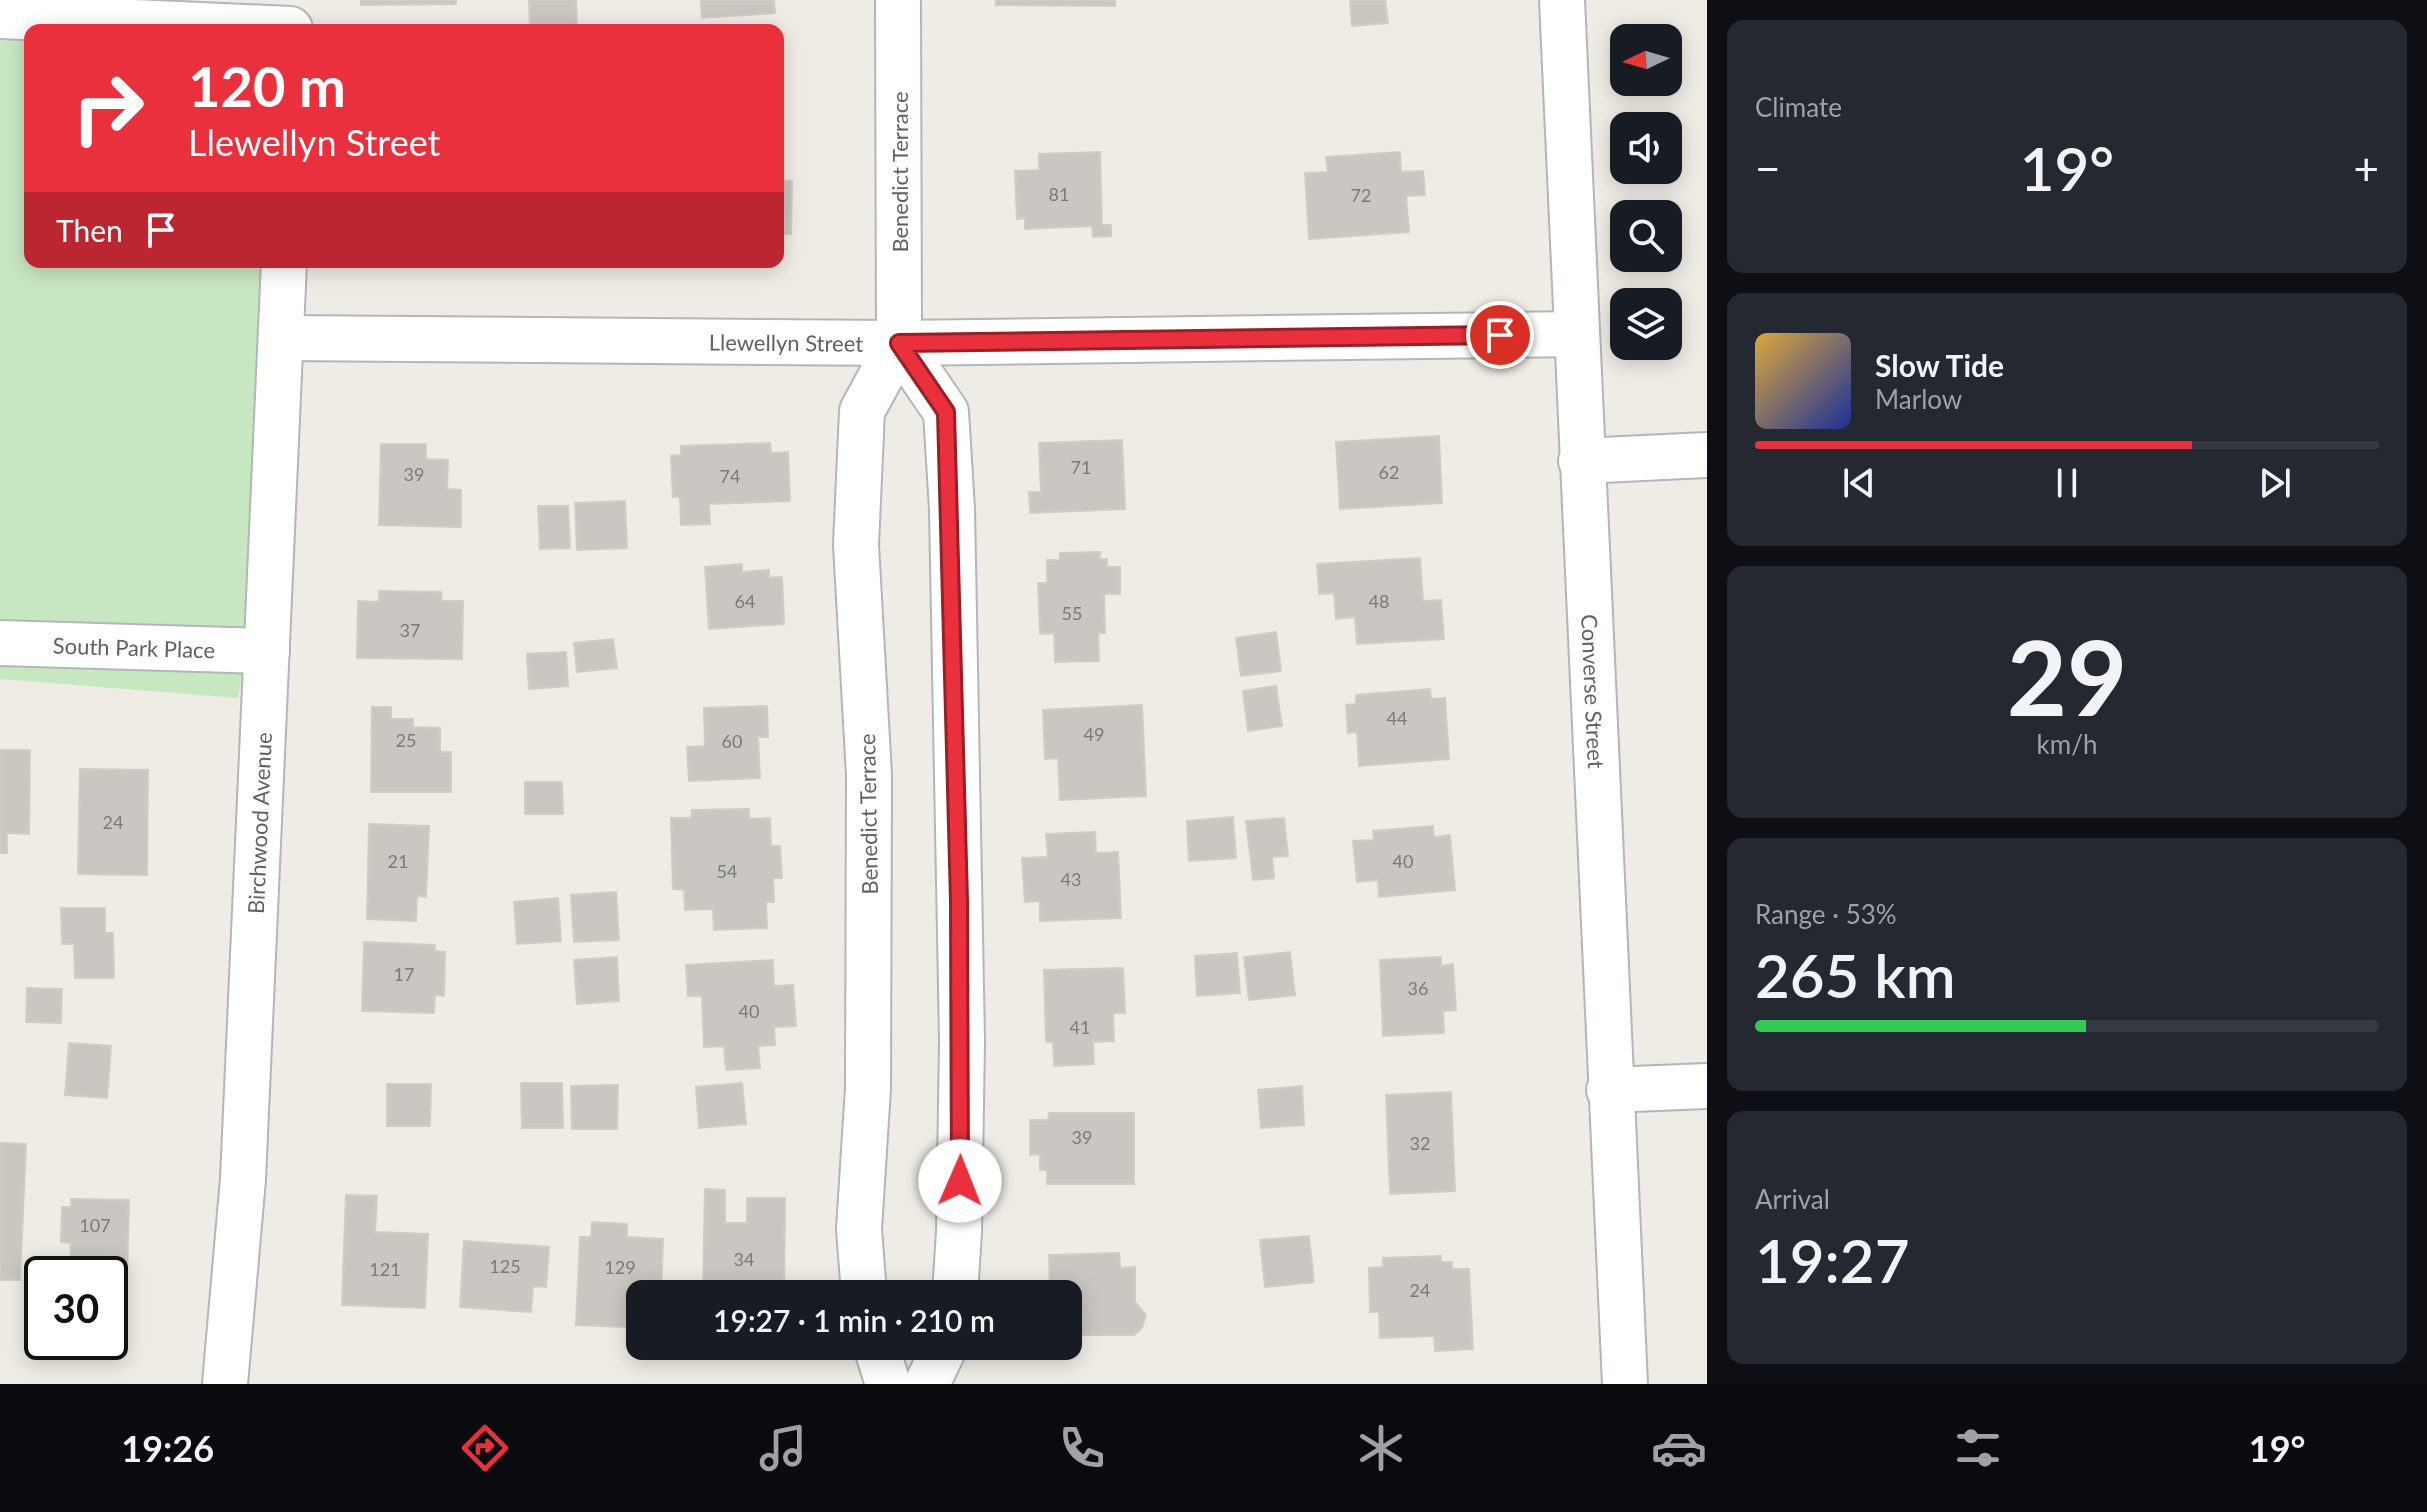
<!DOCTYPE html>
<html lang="en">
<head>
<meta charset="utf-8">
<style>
	:root { --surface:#171b24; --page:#242831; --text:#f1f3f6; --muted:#9ea1a6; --line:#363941; --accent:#ea303c }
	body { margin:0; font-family:Lato,sans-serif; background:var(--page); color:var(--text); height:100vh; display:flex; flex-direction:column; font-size:30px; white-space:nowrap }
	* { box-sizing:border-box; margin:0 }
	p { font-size:26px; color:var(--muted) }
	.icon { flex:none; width:44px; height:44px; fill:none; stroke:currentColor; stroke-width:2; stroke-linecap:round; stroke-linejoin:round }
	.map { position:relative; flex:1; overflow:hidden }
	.sheet { display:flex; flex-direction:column; gap:20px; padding:20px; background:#0d0f14; width:720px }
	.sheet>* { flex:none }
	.top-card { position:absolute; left:24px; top:24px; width:760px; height:244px; border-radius:16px; box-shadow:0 4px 20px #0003; background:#ea303c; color:#fff; overflow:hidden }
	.needle { width:52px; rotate:265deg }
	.tools { position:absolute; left:1610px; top:24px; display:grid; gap:16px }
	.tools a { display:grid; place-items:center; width:72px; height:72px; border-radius:16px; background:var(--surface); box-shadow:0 4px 20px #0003; font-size:40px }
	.speed { position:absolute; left:24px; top:1256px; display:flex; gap:16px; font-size:40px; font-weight:700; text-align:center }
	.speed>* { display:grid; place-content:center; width:104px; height:104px; border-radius:50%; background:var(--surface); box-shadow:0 4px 20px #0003; line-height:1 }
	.speed .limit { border:4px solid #111; border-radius:12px; background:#fff; color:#111 }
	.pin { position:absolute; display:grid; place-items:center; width:68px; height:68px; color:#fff; margin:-34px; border:4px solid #fff; border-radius:50%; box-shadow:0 2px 8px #0007 }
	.me { position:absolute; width:88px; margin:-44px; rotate:1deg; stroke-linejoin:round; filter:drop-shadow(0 0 6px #0008) }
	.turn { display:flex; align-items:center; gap:28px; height:168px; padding:0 32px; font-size:36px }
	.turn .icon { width:104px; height:104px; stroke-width:2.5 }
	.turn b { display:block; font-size:56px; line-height:68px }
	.then { display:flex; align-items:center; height:76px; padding:0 32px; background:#0003; gap:16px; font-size:30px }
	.big { font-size:60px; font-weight:600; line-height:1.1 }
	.sheet .widget { flex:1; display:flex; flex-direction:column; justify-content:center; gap:12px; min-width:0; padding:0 28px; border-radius:16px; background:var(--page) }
	.sheet .dial { align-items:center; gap:0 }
	.dial b { font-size:104px; line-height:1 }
	.song { display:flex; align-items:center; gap:24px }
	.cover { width:96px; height:96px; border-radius:12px; background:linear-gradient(135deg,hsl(40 70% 55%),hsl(230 70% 35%)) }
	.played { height:8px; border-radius:4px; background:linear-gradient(90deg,var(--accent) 70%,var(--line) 70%) }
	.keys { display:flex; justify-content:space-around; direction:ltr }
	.heat { display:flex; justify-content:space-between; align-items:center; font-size:44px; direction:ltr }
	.charge { height:12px; border-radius:6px; background:linear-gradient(90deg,#34c759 53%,var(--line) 0) }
	.trip { position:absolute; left:626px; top:1280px; width:456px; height:80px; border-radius:16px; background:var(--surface); box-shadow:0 4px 20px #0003; font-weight:600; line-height:80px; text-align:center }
	.dock { display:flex; height:128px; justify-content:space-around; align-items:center; background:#090b0e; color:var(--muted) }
	.dock .icon { width:56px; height:56px }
	.dock .current { color:var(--accent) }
	.dock b { font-size:36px; color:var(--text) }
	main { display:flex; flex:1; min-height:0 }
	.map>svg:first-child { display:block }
	.green { fill:#c7e7c1 }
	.building { fill:#cac6c1; stroke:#d4ccc3; stroke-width:2 }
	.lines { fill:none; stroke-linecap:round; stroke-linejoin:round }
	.street-casing { stroke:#b2b6ba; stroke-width:48 }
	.secondary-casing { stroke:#b1b6ba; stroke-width:48 }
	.street { stroke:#fff; stroke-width:44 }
	.secondary { stroke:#fff; stroke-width:44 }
	.route-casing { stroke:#981f27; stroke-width:20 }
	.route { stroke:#ea303c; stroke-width:14 }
	.labels { text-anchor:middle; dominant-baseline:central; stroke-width:7; stroke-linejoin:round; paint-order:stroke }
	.number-label { font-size:18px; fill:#787b7c }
	.street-label { font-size:22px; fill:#5d6265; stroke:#fff }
</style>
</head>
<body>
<main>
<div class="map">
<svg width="1707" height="1384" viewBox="0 0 1707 1384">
	<rect width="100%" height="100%" fill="#efebe5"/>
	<path class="green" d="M0,27L30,30V262H267L285,440L238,698L0,679Z"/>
	<path class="building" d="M361,0H456V4L361,5Z
		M529,0H576L577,30H530Z
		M701,0H774L775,13L702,18Z
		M996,0H1115V6L996,5Z
		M1350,0H1385L1388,23L1352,26Z
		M1100,152L1102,225H1111V236L1093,237L1092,226L1025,229V218L1017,219L1015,171L1039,170V154Z
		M1400,152L1401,172L1423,171L1425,195L1406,196L1409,232L1309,239L1305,173L1328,172L1326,157Z
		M778,180L792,181L791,234H778Z
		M1439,436L1442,503L1340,509L1336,442Z
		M1122,440L1125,509L1030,513L1029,492H1041L1039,443Z
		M770,443L771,453L788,452L790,501L709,504L710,524L681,525L680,497H673L671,456L681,455V446Z
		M381,444H426V459L448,460L447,489L461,490V527L379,525Z
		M625,501L627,548L577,550L575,503Z
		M538,506H568L570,548L540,549Z
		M1100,552V559H1107V567H1120V594H1104L1105,633H1098L1099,661L1055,662L1054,633L1040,634L1038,583H1047V560H1060V553Z
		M1420,558L1423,601L1441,600L1444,639L1357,644L1355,617L1336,619L1334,593L1319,594L1317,564Z
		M742,564V572L769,570V578L782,577L784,624L709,629L705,567Z
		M379,591L441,592L442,601H463L462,659L357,658L358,601L379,602Z
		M1276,632L1281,671L1241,676L1236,638Z
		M613,639L617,668L577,672L574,643Z
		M566,652L568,686L529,689L527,654Z
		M1276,686L1282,726L1248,731L1243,691Z
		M1430,689L1431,699L1445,698L1449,759L1359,766L1357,732L1348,733L1346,705L1356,704V695Z
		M1142,705L1146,796L1060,800L1058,758L1045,759L1043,710Z
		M767,706L768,737H758L760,778L689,781L687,747L705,746L704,708Z
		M372,707H391V719H413V727L440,728V752H451V792H371Z
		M0,750H30L29,834L7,833V853H0Z
		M80,769L148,770L147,875L78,874Z
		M525,782H562L563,814H525Z
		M749,809V819L770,818L771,846H780L782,878H773L774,902H766L767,928L714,930L713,909L685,910L684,890L673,889L671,818H691L692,810Z
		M1233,817L1236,858L1189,861L1187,821Z
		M1284,818L1288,856L1272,857L1274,878L1253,880L1246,821Z
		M369,824L429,826L426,897L417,896L416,921L367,919Z
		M1433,826L1434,837L1450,835L1455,890L1379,897L1378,880L1357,882L1353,841L1374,840L1373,831Z
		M1095,832L1096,853L1118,852L1121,918L1040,921V901L1025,902L1022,858L1048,857L1046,834Z
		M616,892L619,940L574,942L571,895Z
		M558,898L561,941L517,944L514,902Z
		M61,908H105V933H113L114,978H75L74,944H62Z
		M364,942L435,945V951L445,952L444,996L435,995L434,1013L362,1011Z
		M1290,952L1295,995L1249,1000L1244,957Z
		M1237,953L1240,993L1197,996L1195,956Z
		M617,957L619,1001L577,1004L574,960Z
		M1441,957V966L1453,964L1456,1010L1443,1011L1444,1033L1383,1036L1380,960Z
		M773,960L774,986L793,985L796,1026L774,1027L775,1045L758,1046L760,1068L726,1070L724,1046L704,1047L702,996H688L686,965Z
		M1123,968L1125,1013H1113L1114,1041L1093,1042L1094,1064L1054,1066L1053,1042H1046L1044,970Z
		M27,988L62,989L61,1023L26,1022Z
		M69,1043L111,1046L107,1098L65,1095Z
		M521,1083H562L563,1128H522Z
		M742,1083L746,1124L699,1128L696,1087Z
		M387,1084H431L430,1126H387Z
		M618,1085L617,1129H572L571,1086Z
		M1302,1086L1304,1125L1261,1128L1258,1090Z
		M1451,1092L1455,1191L1390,1194L1386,1095Z
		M1049,1113H1134V1184H1047V1170H1040V1154L1030,1155V1120H1048Z
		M0,1143L26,1144L20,1280H0Z
		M705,1189L725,1190V1223H747V1198H785L784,1294H703Z
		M346,1195L377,1196L375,1232L428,1234L425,1308L342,1305Z
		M71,1199L129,1200L127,1282H110V1274H70L71,1243L61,1242L62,1207H71Z
		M592,1222L627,1224V1237L663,1239L661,1294H640V1306H626V1327L576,1325L580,1237H591Z
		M1309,1236L1314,1282L1265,1287L1260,1240Z
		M464,1241L549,1247L546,1287L533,1286L531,1312L460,1307Z
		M1119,1253L1120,1268L1135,1267V1302L1146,1315L1142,1328L1134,1335H1068V1294H1050L1049,1255Z
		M1441,1256V1262H1452V1269H1469L1473,1349L1435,1351L1434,1336L1380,1338L1379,1312H1370L1369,1268L1383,1267V1258Z"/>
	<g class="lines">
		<g class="street-casing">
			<g id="street">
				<path d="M0,16L290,29"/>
				<path id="s1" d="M282,338L899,343L1577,334"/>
				<path d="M899,343L946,412L952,509L962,1041L959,1232L955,1294"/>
				<path d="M1581,461L1707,455"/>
				<path id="s2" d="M0,643L267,651"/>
				<path d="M1609,1090L1707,1086"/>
				<path d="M864,1294L859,1229L868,1088L869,775L856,545L862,411L899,343L898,0"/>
				<path d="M876,1346L888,1384"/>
				<path id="s3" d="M225,1384L243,1179L284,262"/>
				<path d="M927,1384L945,1346"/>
			</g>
		</g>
		<g class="secondary-casing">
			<g id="secondary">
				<path id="s4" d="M1562,0L1625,1384"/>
			</g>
		</g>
		<use href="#street" class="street"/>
		<use href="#secondary" class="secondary"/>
	</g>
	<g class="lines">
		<g class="route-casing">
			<path id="route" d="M960,1181L959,901L946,412L899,343L1500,335"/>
		</g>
		<use href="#route" class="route"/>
	</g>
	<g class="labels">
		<g class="number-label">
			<text x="1059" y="194">81</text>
			<text x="1361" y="195">72</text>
			<text x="1081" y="467">71</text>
			<text x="1389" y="472">62</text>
			<text x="414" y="474">39</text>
			<text x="730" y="476">74</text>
			<text x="745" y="601">64</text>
			<text x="1379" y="601">48</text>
			<text x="1072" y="613">55</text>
			<text x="410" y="630">37</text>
			<text x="1397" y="718">44</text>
			<text x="1094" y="734">49</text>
			<text x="406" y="740">25</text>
			<text x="732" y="741">60</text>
			<text x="113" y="822">24</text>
			<text x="398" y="861">21</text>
			<text x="1403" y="861">40</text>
			<text x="727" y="871">54</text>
			<text x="1071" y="879">43</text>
			<text x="404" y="974">17</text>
			<text x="1418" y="988">36</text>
			<text x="749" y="1011">40</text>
			<text x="1080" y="1027">41</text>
			<text x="1082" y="1137">39</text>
			<text x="1420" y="1143">32</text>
			<text x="95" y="1225">107</text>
			<text x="744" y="1259">34</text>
			<text x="505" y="1266">125</text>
			<text x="620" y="1267">129</text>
			<text x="385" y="1269">121</text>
			<text x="1420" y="1290">24</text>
		</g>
		<g class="street-label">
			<text transform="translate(899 172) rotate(-90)">Benedict Terrace</text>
			<text stroke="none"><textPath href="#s1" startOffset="504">Llewellyn Street</textPath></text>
			<text stroke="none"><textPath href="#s2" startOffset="134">South Park Place</textPath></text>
			<text stroke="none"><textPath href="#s4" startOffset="692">Converse Street</textPath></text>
			<text transform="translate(868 814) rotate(-91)">Benedict Terrace</text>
			<text stroke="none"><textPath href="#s3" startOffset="562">Birchwood Avenue</textPath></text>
		</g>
	</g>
</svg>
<div class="tools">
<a><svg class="needle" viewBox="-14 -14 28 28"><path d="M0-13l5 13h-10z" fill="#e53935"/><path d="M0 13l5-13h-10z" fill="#9ea1a6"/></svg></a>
<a><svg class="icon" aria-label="sound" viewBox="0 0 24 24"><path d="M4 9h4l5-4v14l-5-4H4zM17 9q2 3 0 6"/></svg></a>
<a><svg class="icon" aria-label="search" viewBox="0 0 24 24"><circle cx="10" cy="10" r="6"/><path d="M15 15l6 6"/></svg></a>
<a><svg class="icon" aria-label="layers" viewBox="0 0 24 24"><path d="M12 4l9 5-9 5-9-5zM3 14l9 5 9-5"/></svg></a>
</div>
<div class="speed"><div class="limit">30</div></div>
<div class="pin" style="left:1500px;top:335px;background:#d93025"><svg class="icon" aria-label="arrive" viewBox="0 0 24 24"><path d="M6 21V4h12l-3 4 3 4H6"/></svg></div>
<svg class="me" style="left:960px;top:1181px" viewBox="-20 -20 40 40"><circle r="19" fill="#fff"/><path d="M0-13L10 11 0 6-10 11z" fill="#ea303c"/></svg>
<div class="trip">19:27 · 1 min · 210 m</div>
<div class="top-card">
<div class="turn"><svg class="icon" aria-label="right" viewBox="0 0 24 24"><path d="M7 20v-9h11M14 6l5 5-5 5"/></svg><div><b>120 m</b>Llewellyn Street</div></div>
<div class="then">Then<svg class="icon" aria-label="arrive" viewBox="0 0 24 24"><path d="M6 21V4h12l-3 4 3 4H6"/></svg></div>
</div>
</div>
<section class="sheet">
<div class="widget"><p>Climate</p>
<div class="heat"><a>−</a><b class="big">19°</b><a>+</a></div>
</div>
<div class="widget">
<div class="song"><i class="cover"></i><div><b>Slow Tide</b><p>Marlow</p></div></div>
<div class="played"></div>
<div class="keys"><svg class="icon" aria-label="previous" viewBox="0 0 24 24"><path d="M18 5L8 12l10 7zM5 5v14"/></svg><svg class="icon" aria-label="pause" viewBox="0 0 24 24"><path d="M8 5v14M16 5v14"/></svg><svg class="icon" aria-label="next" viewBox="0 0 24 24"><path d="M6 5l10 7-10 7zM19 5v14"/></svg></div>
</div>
<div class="widget dial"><b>29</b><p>km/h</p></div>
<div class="widget"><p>Range · 53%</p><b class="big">265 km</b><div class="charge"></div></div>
<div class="widget"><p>Arrival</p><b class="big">19:27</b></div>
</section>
</main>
<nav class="dock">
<b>19:26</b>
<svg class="icon current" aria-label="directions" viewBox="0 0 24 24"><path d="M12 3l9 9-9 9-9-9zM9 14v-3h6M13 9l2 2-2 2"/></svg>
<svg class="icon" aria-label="music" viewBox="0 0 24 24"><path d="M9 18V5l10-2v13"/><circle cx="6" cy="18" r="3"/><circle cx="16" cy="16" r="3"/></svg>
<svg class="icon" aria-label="phone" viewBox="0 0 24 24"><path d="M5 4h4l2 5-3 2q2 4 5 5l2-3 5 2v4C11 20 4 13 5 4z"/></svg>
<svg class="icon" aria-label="climate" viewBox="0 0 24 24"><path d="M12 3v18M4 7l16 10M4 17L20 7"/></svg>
<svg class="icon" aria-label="car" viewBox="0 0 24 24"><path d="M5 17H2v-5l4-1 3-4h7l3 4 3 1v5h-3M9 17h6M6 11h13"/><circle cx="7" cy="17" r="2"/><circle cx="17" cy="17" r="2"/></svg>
<svg class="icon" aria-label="filters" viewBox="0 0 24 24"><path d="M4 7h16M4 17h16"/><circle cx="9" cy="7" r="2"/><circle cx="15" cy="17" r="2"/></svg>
<b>19°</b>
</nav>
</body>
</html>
